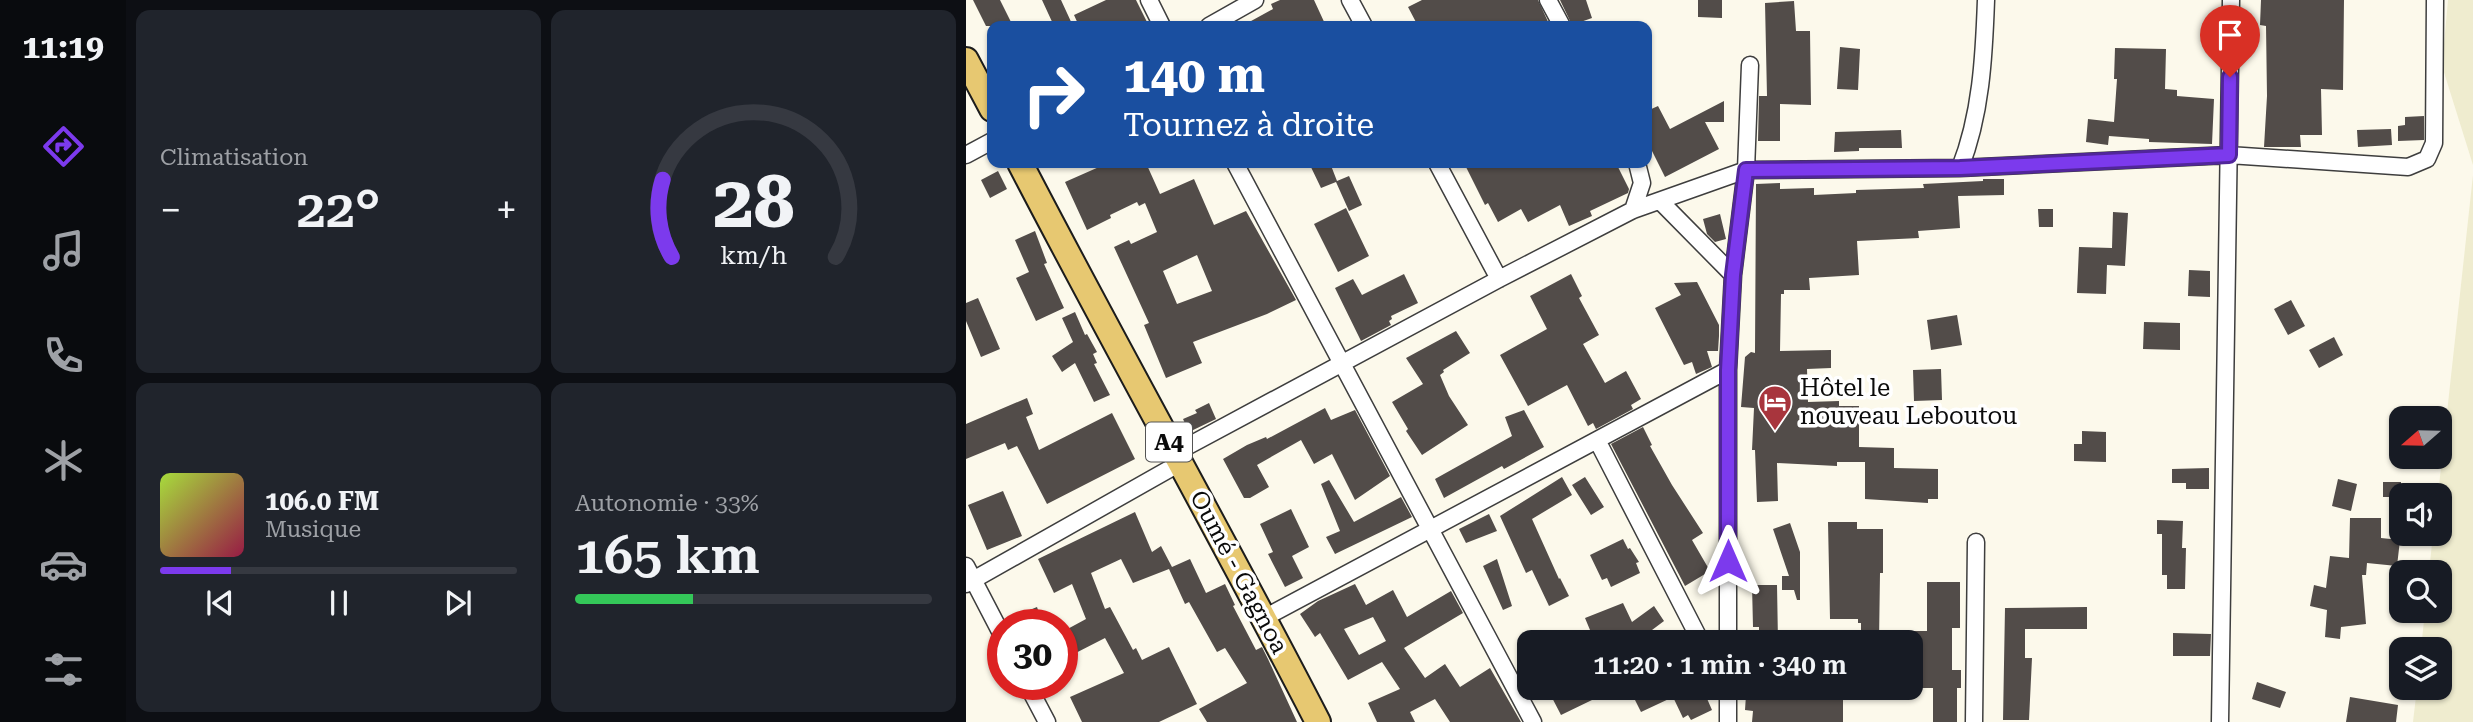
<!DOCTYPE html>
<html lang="fr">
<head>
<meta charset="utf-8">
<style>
	:root { --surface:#171b24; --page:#20242c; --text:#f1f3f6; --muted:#9ea1a6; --line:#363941; --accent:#7c3aed }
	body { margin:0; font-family:"Roboto Serif",serif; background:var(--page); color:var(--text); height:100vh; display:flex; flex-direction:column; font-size:26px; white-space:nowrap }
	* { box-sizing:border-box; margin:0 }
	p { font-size:23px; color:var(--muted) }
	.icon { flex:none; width:38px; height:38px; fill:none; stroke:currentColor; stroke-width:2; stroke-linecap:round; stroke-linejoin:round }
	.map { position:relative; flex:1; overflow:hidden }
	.panel { display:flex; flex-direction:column; gap:10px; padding:10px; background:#0d0f14; width:840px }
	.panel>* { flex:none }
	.top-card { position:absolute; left:21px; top:21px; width:665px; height:147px; border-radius:14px; box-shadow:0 2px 5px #0004; background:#1a4fa0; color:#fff; overflow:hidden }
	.needle { width:46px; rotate:250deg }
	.controls { position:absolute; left:1423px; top:406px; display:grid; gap:14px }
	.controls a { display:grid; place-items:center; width:63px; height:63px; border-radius:14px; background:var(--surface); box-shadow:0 2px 5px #0004; font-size:35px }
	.speed { position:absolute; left:21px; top:609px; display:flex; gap:14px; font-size:35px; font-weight:700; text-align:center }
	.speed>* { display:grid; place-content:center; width:91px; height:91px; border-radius:50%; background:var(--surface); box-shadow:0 2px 5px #0004; line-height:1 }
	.speed .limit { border:10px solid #d22; background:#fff; color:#111 }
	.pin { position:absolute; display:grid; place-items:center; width:60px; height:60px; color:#fff; margin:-72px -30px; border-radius:50% 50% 50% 0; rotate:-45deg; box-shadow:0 0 7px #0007 }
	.pin .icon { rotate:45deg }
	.me { position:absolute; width:77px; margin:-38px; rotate:0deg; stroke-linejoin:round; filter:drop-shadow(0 0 5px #0008) }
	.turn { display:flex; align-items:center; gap:24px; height:147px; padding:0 21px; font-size:32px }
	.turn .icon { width:91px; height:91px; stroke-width:2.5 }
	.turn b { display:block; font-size:49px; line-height:60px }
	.big { font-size:52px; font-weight:600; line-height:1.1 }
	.panel .card { flex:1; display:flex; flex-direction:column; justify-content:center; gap:10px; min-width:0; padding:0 24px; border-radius:14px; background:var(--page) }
	.panel .dial { align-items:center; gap:0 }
	.dial svg { height:182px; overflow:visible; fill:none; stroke:var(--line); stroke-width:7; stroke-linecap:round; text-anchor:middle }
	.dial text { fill:var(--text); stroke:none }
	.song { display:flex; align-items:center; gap:21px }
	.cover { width:84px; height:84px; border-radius:10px; background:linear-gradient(135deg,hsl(80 70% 55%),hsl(340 70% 35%)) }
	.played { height:7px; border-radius:4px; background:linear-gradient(90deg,var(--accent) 20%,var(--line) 20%) }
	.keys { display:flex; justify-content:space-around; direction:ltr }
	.heat { display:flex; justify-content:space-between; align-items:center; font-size:38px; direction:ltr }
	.charge { height:10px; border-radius:5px; background:linear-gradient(90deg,#34c759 33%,var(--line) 0) }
	.panel .tiles { flex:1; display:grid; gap:10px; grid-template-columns:repeat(2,1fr) }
	.trip { position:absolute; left:551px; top:630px; width:406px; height:70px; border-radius:14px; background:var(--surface); box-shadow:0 2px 5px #0004; font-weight:600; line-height:70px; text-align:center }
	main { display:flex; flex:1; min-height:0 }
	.menu { display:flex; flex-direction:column; width:126px; justify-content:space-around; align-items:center; background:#090b0e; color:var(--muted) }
	.menu .icon { width:49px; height:49px }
	.menu .active { color:var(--accent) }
	.menu b { font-size:32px; color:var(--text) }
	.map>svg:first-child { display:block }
	.farmland { fill:#efeccf }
	.building { fill:#524c49; fill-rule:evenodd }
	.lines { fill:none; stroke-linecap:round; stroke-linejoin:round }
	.minor-casing { stroke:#3e3e3e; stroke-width:19 }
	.primary-casing { stroke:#1c1c1c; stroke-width:28 }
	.minor { stroke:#fff; stroke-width:16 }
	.primary { stroke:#e7c871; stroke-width:24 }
	.route-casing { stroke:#51269a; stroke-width:18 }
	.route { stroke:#7c3aed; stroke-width:12 }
	.labels { text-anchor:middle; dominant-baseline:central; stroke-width:7; stroke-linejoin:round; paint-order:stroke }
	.shield { fill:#fff; stroke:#545454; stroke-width:2 }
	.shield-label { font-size:23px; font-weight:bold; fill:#0b0b0b }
	.poi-label { font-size:24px; fill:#0b0b0b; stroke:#fff; text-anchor:start }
	.street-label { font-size:24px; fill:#0b0b0b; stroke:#fff }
</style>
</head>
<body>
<main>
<nav class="menu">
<b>11:19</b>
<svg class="icon active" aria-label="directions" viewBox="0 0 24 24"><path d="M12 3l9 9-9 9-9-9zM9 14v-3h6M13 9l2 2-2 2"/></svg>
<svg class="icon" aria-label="music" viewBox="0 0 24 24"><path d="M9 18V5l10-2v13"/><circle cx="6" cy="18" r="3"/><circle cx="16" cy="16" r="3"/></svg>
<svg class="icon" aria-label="phone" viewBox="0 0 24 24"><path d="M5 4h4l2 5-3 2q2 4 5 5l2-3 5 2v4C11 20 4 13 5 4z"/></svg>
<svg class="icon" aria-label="climate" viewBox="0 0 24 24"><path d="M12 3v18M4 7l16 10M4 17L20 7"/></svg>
<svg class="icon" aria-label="car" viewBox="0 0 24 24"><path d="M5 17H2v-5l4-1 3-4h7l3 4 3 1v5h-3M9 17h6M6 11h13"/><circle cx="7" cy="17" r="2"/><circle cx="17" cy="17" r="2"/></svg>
<svg class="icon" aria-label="filters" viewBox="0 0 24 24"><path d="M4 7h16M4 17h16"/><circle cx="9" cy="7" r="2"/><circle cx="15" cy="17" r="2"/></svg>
</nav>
<section class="panel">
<div class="tiles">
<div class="card"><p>Climatisation</p>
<div class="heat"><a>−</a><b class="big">22°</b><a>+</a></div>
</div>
<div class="card dial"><svg viewBox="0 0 100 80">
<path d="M14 69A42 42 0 1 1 86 69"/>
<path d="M14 69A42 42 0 0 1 10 35" stroke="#7c3aed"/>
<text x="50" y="56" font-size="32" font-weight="700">28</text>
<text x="50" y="72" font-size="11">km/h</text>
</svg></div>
<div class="card">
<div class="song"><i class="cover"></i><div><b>106.0 FM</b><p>Musique</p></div></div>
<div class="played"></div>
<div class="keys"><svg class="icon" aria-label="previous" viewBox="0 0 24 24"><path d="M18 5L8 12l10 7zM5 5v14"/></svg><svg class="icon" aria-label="pause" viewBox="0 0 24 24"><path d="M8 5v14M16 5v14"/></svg><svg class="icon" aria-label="next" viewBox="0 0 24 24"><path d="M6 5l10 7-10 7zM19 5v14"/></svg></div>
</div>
<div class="card"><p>Autonomie · 33%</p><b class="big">165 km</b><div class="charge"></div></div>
</div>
</section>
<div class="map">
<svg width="1507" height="722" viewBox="0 0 1507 722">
	<rect width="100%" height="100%" fill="#fcf9eb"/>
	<path class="farmland" d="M1482,0H1507V165L1476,66Z
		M1507,175V722H1447L1451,688H1474V649H1455L1459,611H1474V572H1463L1467,534H1474V495H1472Z"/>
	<path class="building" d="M7,0H34L47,26H20Z
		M76,0H95L107,26H88Z
		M140,0H170L183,26H113L108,15Z
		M314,0H348L360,26H276L307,9L305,4Z
		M456,0H572L584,26H452L442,7Z
		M594,0H620L626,18L606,25Z
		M732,0H756V18L732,17Z
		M1295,0H1378L1377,90L1355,89L1356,135H1334L1335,147H1298L1301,96L1300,26L1294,25Z
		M828,1L830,31H844L845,105L814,104V141H792L793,96H801L799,3Z
		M874,47L894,49L892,90L871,89Z
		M1149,48L1200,49L1199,89L1211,90V96L1248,99L1246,144L1183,142V139L1143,136L1142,145L1120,142L1122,119L1148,122L1151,79H1148Z
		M758,101V122H739L753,149L699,177L685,149L681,151V111L692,106L704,129Z
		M1458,116V140L1432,141V126L1439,125V117Z
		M1425,129L1426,145L1392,147L1391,130Z
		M935,130L936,148H893V151L868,152L869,132Z
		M142,163H180L194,194L228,179L248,225L280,211L330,300L301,314L227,342L236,363L200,378L178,325L183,323L148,247L163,240L165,244L191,232L179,203L173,206L171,202L144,215L145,218L121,230L99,182ZM231,255L246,291L211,304L197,271Z
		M343,163H364L371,181L383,176L396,205L383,211L370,182L355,188Z
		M498,163H650L663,189L662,193L624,211L626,216L603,226L594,205L562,222L555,209L532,222L522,203L519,205Z
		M32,171L41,189L24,198L15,180Z
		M1017,179H1038V195L992,196L994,228L952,231L953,238L891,241L893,275L843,278L844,290H818V294H815L814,351L865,350V368L841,369L842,402L873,401V406H893V447L928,448V468L972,469V499H962V503L899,499V462H871V466L811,463L812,501L791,502L789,450H786L788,408L775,407L779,357L785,352L789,353L790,184L814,183V189L848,188V195L890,193V190L958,188L957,184L1017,181Z
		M380,208L403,256L372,272L348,224Z
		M1072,209H1087V227H1073Z
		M1147,212L1162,213L1159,266L1141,265L1140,294L1111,293L1113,247L1146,248Z
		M754,214L760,239L749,242L741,234L737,219Z
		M69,231L81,263L78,264L98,308L70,321L50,278L63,272L49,240Z
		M1223,270L1244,271V297L1222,296Z
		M438,274L452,303L425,316L426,319L423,321L425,325L395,341L369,288L387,279L396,295Z
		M605,274L616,296L613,298L633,335L617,344L639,383L660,371L675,399L665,405L667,409L630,429L627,423L622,426L601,385L562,406L534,355L581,329L564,296Z
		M731,282L753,325V336L752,351H741L746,367L730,374L726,362L718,365L689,308L715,295L708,283Z
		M12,298L34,349L15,357L0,321V303Z
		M1325,300L1339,326L1322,335L1308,309Z
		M109,312L119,335L121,334L131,352L127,354L131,363L128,364L144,395L128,402L109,363L96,372L86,356L107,342L96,318Z
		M991,315L996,345L965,350L961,320Z
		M1178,322L1214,323V350L1177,349Z
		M490,331L504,353L477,370L478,372L474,375L483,396L502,425L456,455L440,431L442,429L426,402L457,384L440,358Z
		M1368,337L1377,355L1353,368L1343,350Z
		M975,369L976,400L948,401L947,370Z
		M61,398L67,414L60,417L73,450L146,413L169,459L81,504L51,446L42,450L39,443L0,459V424Z
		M243,403L250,419L223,432L217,419L231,413L229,410Z
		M359,408L365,420L389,410L424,476L389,500L366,454L348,464L335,440L291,465L303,487L284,498H278L257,459L281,445L300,437L301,439Z
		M558,410L578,447L538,469L536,466L478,498L469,479L546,436L539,417Z
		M677,427L686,445L684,446L706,485L737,533L726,540L744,571L719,586L645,444Z
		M1116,431L1140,432V462L1108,461V444H1116Z
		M1243,468V489H1220V483H1206V469Z
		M596,477L606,495L566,519L593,579L594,578L603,596L583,606L566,570L560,573L534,516Z
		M619,477L638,507L625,515L606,485Z
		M1372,479L1391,484L1385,511L1366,506Z
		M363,480L388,522L435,497L446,517L369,554L360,537L374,531L355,484Z
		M1417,482H1435V497H1417Z
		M37,491L56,536L21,550L2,505Z
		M325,509L343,547L326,556L337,578L319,587L302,554L307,552L294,524Z
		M169,512L186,552L195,546L206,567L224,559L240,593L259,584L269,605L267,606L290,650L296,647L302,659L331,722H241L233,709L281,683L259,648L251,652L223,602L219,604L203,569L167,583L155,559L125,573L139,609L144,607L167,650L170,648L176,660L203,647L231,704L193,722H116L104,697L158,673L139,638L96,660V632L120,619L106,584L88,593L72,559Z
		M523,514L531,531L500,543L493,529Z
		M1384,518H1415V538L1434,540L1431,566L1401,563L1400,575H1396L1400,624L1375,627L1374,639L1359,637L1361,610L1344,606L1348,585L1360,588L1364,556L1383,558Z
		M1191,520L1217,521L1216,548H1220L1219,589H1201V575H1196V534H1191Z
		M862,522H891V529H917V573H914L913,642H895V623H892V619H864Z
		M824,523L834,552V600H831L828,590H816V576H823L807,529Z
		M657,539L662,549L664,548L673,562L670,563L674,573L645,587L641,578L636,580L624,555Z
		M531,559L546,606L537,610L517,566Z
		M961,582H994V628H986V670H995V688H991V722H967V688H956V650H945V631H961Z
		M389,584L400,605L427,590L441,617L485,591L497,613L438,648L459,678L479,664L494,687L524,668L555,722H484L469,699L444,712L449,722H411L402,703L434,689L416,662L382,680L354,633L349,637L334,614L352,601ZM407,617L420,641L393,655L378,629Z
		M786,585H811L812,642H793V627H787Z
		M657,603L666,622L688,606L698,621L670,642H629L619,618Z
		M71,607L77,625H58L54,614Z
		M1121,607V629H1059V658H1066L1063,720H1037L1039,608Z
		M1207,633L1245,634L1244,656H1207Z
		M1291,682L1320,692L1314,708L1286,699Z
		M581,688H620L626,700L595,715Z
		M663,688H726L714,693L739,694L746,710L725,720L722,715L717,718L707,697L675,712Z
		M850,688H877V722H786L787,711L779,710L780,695H815V689Z
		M1384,697L1432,705L1430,722H1380Z"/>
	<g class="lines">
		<g class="minor-casing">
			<path id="minor" d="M183,0L196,26
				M384,0L398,26
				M582,0L596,26
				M243,26L289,0
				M0,155L26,141
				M269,163L567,722
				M471,163L533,279
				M994,168C1015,115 1018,57 1020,0
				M694,201L767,275
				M667,210L676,183L671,163
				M631,440L735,642
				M209,453L533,279L667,210L780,170L994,168L1263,155L1442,167L1461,159L1468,143L1469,0
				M0,566L37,637
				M0,584L214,463
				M298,618L762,370
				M762,642V370L767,275L780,170L784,65
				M61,684L81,722
				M762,722V688
				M1008,722L1010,542
				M1254,722L1265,0"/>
		</g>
		<g class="primary-casing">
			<path id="primary" d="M0,60L26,109
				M54,163C151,350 255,534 352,722"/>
		</g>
		<use href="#minor" class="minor"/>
		<use href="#primary" class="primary"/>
	</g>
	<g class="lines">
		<g class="route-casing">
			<path id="route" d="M762,561V370L767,275L780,170L994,168L1263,155L1264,77"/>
		</g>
		<use href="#route" class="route"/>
	</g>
	<defs>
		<g id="hotel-pin" transform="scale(1.75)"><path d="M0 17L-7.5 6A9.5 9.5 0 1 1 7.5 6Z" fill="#a8353d" stroke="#fff"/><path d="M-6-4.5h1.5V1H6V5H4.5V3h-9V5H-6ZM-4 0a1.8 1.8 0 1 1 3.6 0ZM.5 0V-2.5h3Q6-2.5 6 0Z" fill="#fff"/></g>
	</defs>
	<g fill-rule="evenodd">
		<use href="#hotel-pin" x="809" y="402"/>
	</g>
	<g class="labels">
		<rect class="shield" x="180" y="422.5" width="46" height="39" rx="5"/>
		<g class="shield-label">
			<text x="203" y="442">A4</text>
		</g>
		<g class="poi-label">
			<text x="834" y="388">Hôtel le<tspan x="834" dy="28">nouveau Leboutou</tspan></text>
		</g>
		<g class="street-label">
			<text transform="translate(273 572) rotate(62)">Oumé - Gagnoa</text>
		</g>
	</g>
</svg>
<div class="controls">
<a><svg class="needle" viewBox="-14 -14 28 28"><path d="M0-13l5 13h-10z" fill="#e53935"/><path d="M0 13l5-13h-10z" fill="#9ea1a6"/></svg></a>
<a><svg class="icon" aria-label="sound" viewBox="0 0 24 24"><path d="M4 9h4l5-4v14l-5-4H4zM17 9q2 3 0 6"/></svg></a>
<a><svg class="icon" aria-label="search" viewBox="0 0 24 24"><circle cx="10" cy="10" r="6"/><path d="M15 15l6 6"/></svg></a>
<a><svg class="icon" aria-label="layers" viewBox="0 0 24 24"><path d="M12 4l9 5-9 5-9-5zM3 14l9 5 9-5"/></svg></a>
</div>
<div class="speed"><div class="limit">30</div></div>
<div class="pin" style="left:1264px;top:77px;background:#d93025"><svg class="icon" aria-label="arrive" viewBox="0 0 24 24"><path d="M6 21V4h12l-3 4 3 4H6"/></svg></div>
<svg class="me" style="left:762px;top:561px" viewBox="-20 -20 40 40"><path d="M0-17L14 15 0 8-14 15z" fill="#7c3aed" stroke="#fff" stroke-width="4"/></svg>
<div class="trip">11:20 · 1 min · 340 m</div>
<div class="top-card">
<div class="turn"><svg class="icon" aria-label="right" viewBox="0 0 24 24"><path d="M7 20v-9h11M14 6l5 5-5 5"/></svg><div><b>140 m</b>Tournez à droite</div></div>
</div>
</div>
</main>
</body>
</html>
